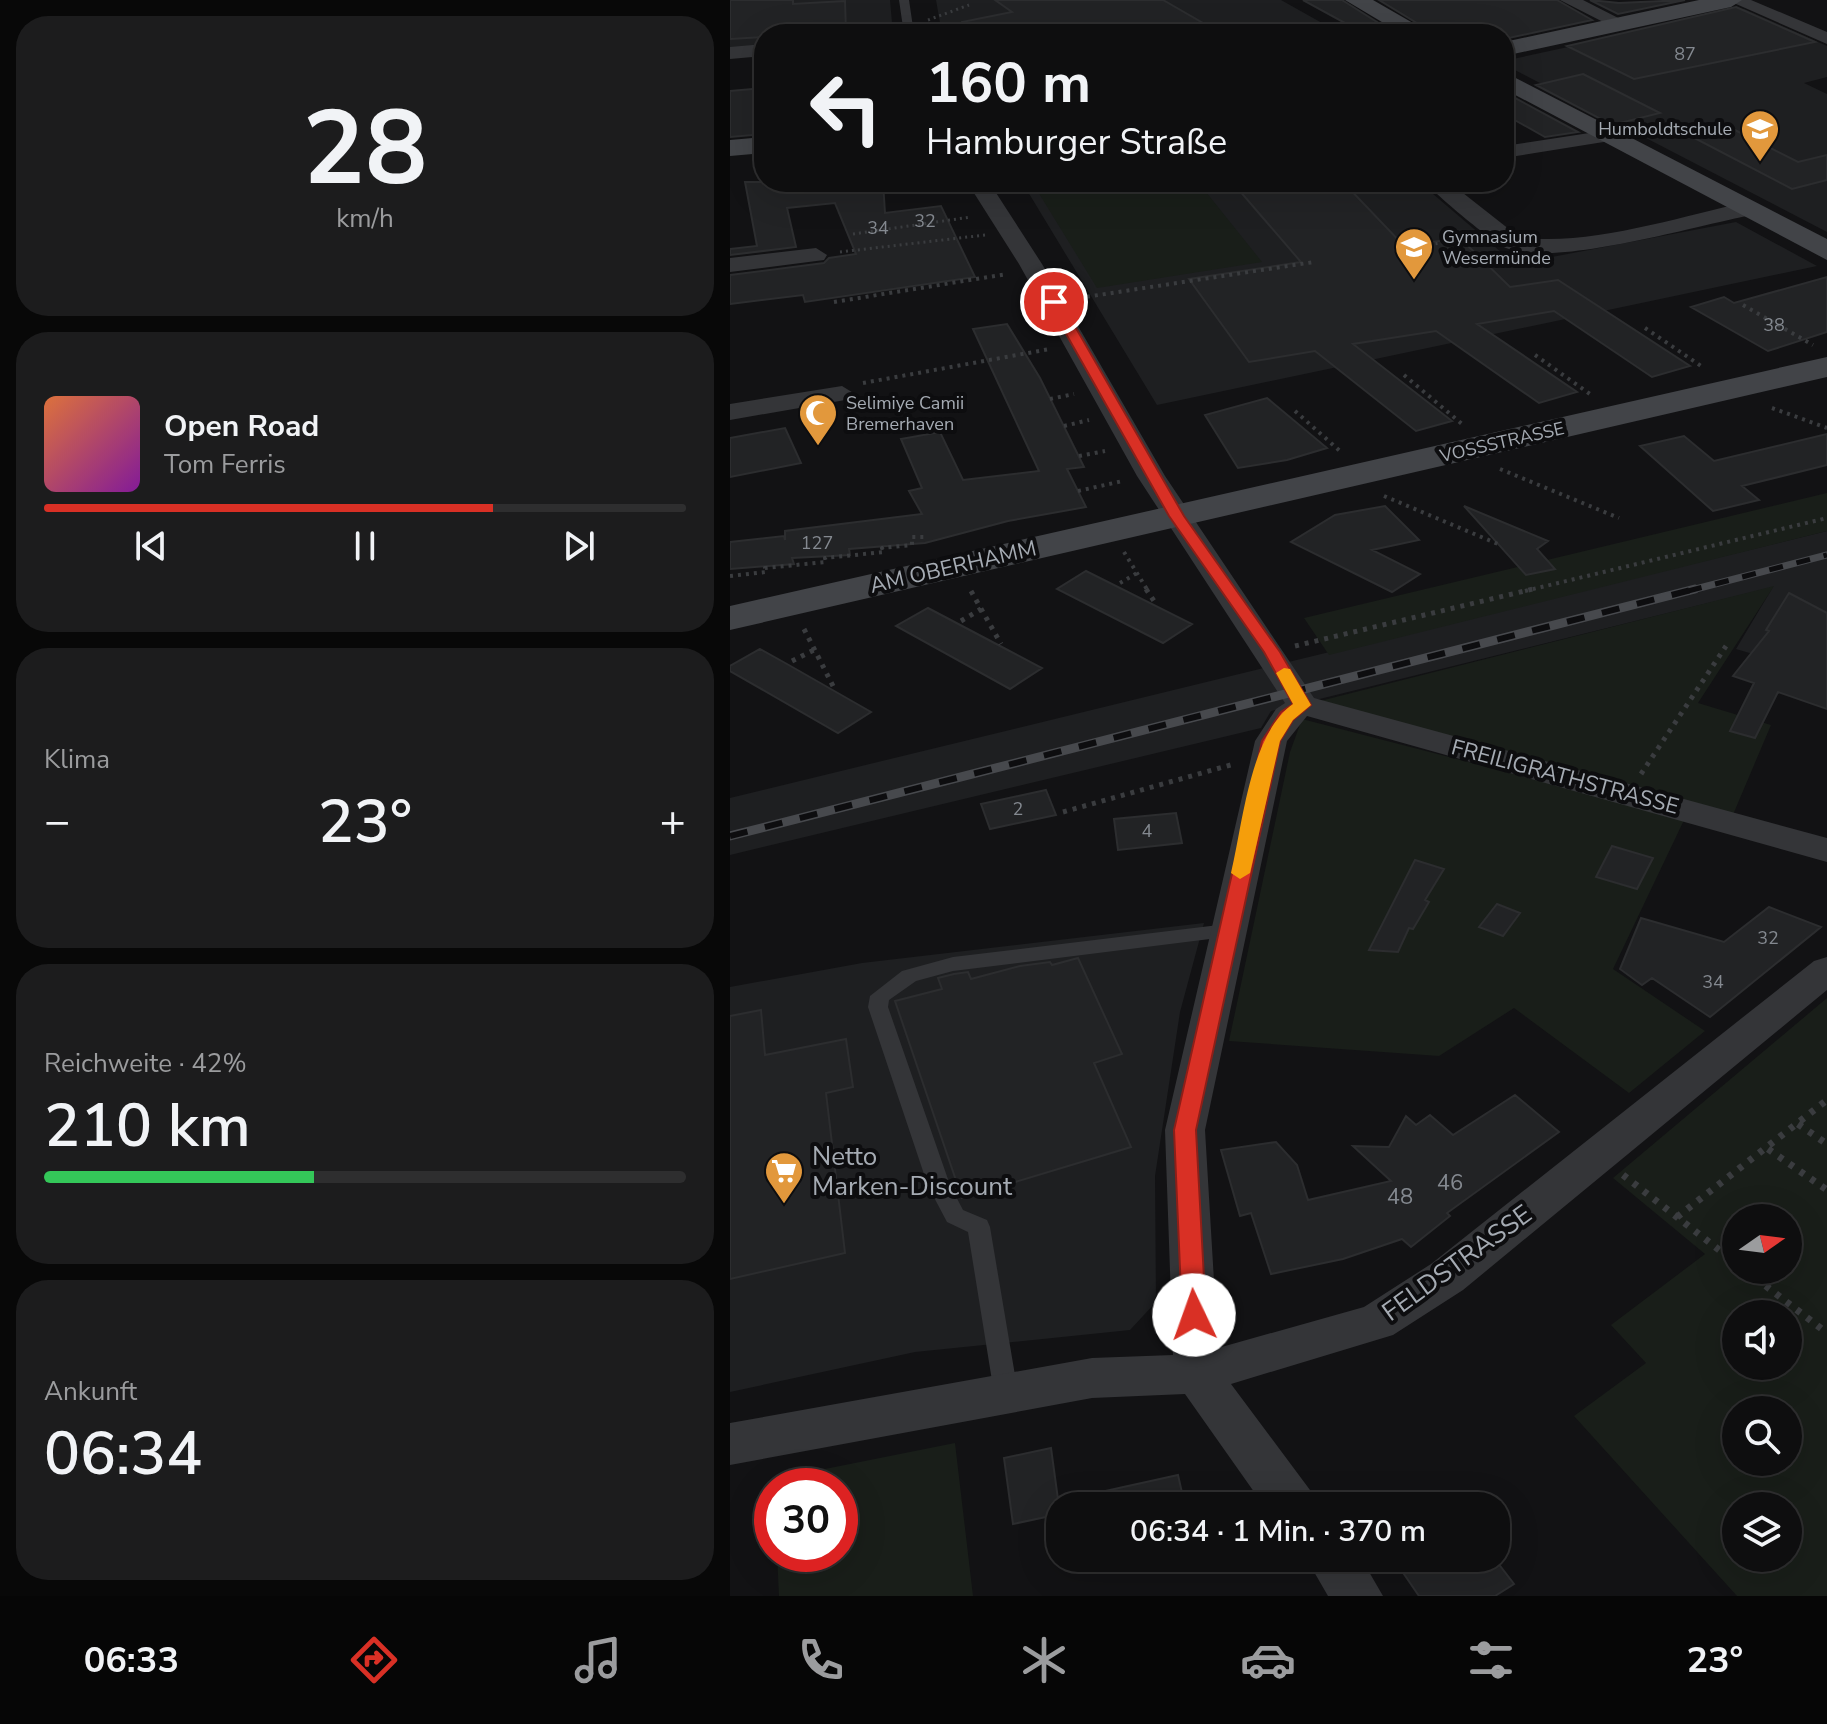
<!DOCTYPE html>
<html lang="de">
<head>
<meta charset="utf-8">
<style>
	:root { --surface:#0e0e0f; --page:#1c1c1d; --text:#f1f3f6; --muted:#9b9c9e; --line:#2e2e2f; --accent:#d93025 }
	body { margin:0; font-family:"Nunito Sans",sans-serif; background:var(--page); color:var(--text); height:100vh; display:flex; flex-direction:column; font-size:30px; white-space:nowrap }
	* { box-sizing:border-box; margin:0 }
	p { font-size:26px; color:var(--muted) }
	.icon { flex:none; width:44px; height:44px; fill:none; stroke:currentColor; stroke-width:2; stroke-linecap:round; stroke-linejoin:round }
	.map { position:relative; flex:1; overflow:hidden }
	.details { display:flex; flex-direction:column; gap:16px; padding:16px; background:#080808; width:730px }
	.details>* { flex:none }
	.top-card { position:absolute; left:24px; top:24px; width:760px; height:168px; border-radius:32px; box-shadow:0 8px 32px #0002,0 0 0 2px var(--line); background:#0e0e0f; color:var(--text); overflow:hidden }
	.needle { width:52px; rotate:76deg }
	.buttons { position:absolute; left:992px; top:1204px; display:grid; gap:16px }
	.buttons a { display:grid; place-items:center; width:80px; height:80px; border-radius:50%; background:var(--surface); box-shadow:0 8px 32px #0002,0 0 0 2px var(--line); font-size:40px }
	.speed { position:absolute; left:24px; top:1468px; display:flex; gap:16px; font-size:40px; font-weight:700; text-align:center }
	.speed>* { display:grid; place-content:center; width:104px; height:104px; border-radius:50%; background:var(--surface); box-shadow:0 8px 32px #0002,0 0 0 2px var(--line); line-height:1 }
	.speed .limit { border:12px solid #d22; background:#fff; color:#111 }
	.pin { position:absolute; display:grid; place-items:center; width:68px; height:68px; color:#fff; margin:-34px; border:4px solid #fff; border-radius:50%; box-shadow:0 2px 8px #0007 }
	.me { position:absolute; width:88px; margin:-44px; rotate:357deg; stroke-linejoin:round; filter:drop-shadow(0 0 6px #0008) }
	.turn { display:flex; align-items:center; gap:28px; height:168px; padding:0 40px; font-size:36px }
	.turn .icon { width:104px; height:104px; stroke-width:2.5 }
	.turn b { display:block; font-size:56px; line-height:68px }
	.big { font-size:60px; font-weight:600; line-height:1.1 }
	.details .widget { flex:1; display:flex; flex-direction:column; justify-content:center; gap:12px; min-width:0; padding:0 28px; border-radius:32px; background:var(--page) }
	.details .dial { align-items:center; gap:0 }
	.dial b { font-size:104px; line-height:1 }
	.song { display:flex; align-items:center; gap:24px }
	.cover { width:96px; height:96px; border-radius:12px; background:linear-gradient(135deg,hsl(20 70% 55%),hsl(290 70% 35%)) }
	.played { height:8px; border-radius:4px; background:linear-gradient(90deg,var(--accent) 70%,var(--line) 70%) }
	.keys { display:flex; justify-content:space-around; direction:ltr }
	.heat { display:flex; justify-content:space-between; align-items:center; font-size:44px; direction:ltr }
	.charge { height:12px; border-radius:6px; background:linear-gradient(90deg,#34c759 42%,var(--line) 0) }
	.trip { position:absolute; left:316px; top:1492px; width:464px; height:80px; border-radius:32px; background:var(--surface); box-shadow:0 8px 32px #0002,0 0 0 2px var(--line); font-weight:600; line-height:80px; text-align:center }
	.menu { display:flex; height:128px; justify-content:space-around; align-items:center; background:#060606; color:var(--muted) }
	.menu .icon { width:56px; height:56px }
	.menu .on { color:var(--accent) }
	.menu b { font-size:36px; color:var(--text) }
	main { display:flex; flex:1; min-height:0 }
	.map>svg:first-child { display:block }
	.built { fill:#1e1f21 }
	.green { fill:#191e19; fill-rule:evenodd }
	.building { fill:#222325; stroke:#2c2d2f; stroke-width:2 }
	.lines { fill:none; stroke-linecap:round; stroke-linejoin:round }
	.path-far3 { stroke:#3a3c3f; stroke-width:3; stroke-dasharray:2 4; stroke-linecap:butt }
	.path-far2 { stroke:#3a3c3f; stroke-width:4; stroke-dasharray:3 5; stroke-linecap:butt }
	.path-far1 { stroke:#3a3c3f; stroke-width:5; stroke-dasharray:4 6; stroke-linecap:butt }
	.path { stroke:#3a3c3f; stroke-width:7; stroke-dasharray:5 8; stroke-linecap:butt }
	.lane { fill:#343538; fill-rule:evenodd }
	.street { fill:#343538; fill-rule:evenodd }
	.secondary { fill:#424448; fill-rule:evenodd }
	.rail-far1-casing { stroke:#47494d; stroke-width:7 }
	.rail-casing { stroke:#47494d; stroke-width:9 }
	.rail-far1 { stroke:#0d0d0f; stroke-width:5; stroke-dasharray:14; stroke-linecap:butt }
	.rail { stroke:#0d0d0f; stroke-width:6; stroke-dasharray:18; stroke-linecap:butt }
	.route { fill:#d93025; stroke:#8d1f18; stroke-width:2 }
	.slow { fill:#f59e0b }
	.labels { text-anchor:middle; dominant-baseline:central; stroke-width:8; stroke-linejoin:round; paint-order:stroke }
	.number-label { font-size:18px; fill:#848990 }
	.far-poi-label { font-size:18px; fill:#a5abb3; stroke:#0d0d0f; text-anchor:start }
	.far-street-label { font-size:18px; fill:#a5abb3; stroke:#0d0d0f }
	.street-label { font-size:22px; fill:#a5abb3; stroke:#0d0d0f }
	.near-number-label { font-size:22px; fill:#848990 }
	.near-poi-label { font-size:26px; fill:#a5abb3; stroke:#0d0d0f; text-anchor:start }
	.near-street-label { font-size:26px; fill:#a5abb3; stroke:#0d0d0f }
</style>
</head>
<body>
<main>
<section class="details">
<div class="widget dial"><b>28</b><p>km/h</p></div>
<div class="widget">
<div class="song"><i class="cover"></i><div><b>Open Road</b><p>Tom Ferris</p></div></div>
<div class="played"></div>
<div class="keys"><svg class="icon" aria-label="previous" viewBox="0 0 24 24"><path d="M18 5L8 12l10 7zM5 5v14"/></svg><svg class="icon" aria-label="pause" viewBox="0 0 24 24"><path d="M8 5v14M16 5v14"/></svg><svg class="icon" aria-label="next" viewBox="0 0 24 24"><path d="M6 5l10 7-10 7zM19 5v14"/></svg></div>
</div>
<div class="widget"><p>Klima</p>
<div class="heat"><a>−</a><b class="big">23°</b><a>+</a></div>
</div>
<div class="widget"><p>Reichweite · 42%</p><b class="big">210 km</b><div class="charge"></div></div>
<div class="widget"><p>Ankunft</p><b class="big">06:34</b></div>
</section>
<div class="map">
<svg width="1097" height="1596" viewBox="0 0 1097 1596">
	<rect width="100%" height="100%" fill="#121214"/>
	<path class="built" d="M0,0H160L163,34H34V46L0,49Z
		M206,0H551L592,23L538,34H212Z
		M1014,9L1097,46V77L1074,83L1097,94V232L777,66L783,59Z
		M292,182H689L785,264L1006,222L1087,266L427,405Z
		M1097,531V676L1006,649L1043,587L541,711L531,728L0,855V798Z
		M474,923L450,1012L425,1176L426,1302L400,1330L185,1352L0,1392V987L132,963Z"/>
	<path class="green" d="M302,182H468L532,262L367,288Z
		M1097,493V531L599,655L574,618Z
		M1044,586L968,703L1041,725L1002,817L590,701Z
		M572,719L955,818L883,969L975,1031L899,1093L784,1008L709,1056L499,1041L560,752Z
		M1097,998V1596H1007L844,1416L916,1363L881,1325L975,1254L883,1178ZM1058,1218V1270H1006V1218ZM1058,1314V1366H1006V1314ZM1006,1410H1058V1462H1006ZM1006,1506H1058V1558H1006Z
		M225,1443L243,1596H49L47,1554H110V1486H45V1479Z"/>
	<path class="building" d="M0,0H63V4L115,1L116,32L34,34V37L0,39Z
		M265,0H433L492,34H233L232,22L282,12Z
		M573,0H612L666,34H635Z
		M649,0H827L862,20L774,39V34H705Z
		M860,0L889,3L955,0L888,14Z
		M1006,7L1085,42L904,79L837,46Z
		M853,74L930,113L882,125L806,85Z
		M34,88V134L0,137V91Z
		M774,92L848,132L815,137L774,114Z
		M991,123L1068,162L1097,155V180L1062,189L953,132Z
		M15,182H153L155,213L211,206L245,277L75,302L73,295L0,304V275L94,263L99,258L126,254L105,203L57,208L66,247L0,255V249L27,246Z
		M502,182H613L674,246L730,238L780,287L828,280L960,366L922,377L824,311L747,324L847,392L809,403L706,331L623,344L722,421L686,431L585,351L519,362L459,279L571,262Z
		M1097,277V332L1038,351L961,307L994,297L1004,303Z
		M277,324L310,378L354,467L337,469L356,507L278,521L195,543L119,549L120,555L62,558L64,564L0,569V542L54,536L55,540V531L192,514L179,491L192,488L171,439L210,432L233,480L309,471L243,329Z
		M537,398L597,448L557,460L508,468L475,415Z
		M55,428L71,463L0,477V438Z
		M1097,434V465L1012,486L1029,500L983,511L910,446L954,436L984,461Z
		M655,506L689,540L642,550L690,574L662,592L561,542L605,515Z
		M734,506L818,541L807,549L825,569L796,575Z
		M356,571L462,624L433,643L327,589Z
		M1059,593L1097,613V709L1048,692L1025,738L1000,731L1024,683L1003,676L1039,631L1036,630Z
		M198,608L272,647L312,668L280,689L166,626Z
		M30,649L57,664L141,712L108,733L0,671V666Z
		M316,790L326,815L260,829L251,804Z
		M446,813L452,843L388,850L384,819Z
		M882,846L923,858L907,889L866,877Z
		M685,860L714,869L695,900L699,902L683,929L679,928L668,952L639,950Z
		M767,904L790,913L773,936L749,927Z
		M1039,907L1091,927L980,1017L922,978L912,985L890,969L911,918L994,942Z
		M348,958L392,1054L364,1063L401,1147L232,1198L165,1001L212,989L208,978L224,974L238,972L241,979L290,966L320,962L322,965Z
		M31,1010L35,1055L116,1039L123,1087L96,1093L115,1253L0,1279V1016Z
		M785,1095L829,1132L717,1213L720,1216L681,1247L672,1239L613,1259L541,1274L521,1213L510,1216L491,1150L546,1142L567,1165L578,1200L661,1181L623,1146L659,1147L676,1116L686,1125L700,1115L723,1135Z
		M321,1448L330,1514L283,1524L274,1458Z
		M448,1475L455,1506H358L357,1495Z
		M663,1558H764L784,1584L765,1596H689Z"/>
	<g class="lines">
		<path class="path-far3" d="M198,20L239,5
			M123,234L241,217
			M664,250L738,239
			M110,252L255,235"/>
		<path class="path-far2" d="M349,298L584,262
			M104,302L277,274
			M1013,305L1083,345
			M915,328L974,368
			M805,355L860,394
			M674,375L732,424
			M133,383L320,349
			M320,399L344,394
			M1042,408L1097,428
			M565,411L610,451
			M334,426L359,420
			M349,456L375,451
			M770,469L889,518
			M348,491L393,481
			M654,496L768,544
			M394,552L418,591
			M0,576L36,572L35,568L96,562L95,558L154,552L152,548L182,545V537H195
			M390,583L407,573
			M795,591L1097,518"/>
		<path class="path-far1" d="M416,589L424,601
			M241,591L271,644
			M231,621L251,609
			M74,629L104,688
			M565,646L803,589
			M62,661L84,650
			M911,774L996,646
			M333,812L504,764"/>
		<path class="path" d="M1068,1124L1097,1144
			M1038,1149L1097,1190
			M893,1175L1006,1263
			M947,1217L1097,1100
			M1015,1270L1097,1333"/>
		<path class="lane" d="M169,0H179L184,34H174Z
			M497,924L504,926L507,931L504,936L223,971L186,981L159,1000L158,1007L220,1185L233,1210L257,1220L260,1227L288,1393L285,1401L276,1404L267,1401L264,1393L238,1232L217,1222L198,1186L138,1007L140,996L172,971L223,957Z"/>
		<path class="street" d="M830,0H853L900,24L891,29L885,28Z
			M997,0H1021L1097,32V44Z
			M34,44V56L0,59V47Z
			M879,130L886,132L889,136L886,140L774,158V146Z
			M237,182H259L312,264L435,476L584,698L1097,838V862L577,716L557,741L475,1130L488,1348L634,1307L701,1264L1084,961L1097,957V990L733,1290L663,1335L501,1384L580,1490L587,1506H534L455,1394L362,1398L0,1465V1423L362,1358L443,1355L435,1130L525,741L546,709L555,703L407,476L289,264Z
			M695,182H719L789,237C858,247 948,217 1017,202L1028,209L1017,216C965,226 821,268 776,248C762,242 705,194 695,182Z
			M86,248L97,255L94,260L0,272V258Z
			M112,386L125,394L121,399L0,420V404Z
			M576,1558H631L653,1596H598Z"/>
		<path class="secondary" d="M615,0H643L702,34H672Z
			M969,0H1012L1001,7L774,56V42Z
			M774,72L1097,239V260L774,89Z
			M34,137V153L0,156V140Z
			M1097,357V377L0,630V606Z"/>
		<g class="rail-far1-casing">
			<path id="rail-far1" d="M958,591L1097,555"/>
		</g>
		<g class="rail-casing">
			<path id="rail" d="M0,836L965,589"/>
		</g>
		<use href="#rail-far1" class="rail-far1"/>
		<use href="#rail" class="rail"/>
	</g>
	<path class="route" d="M324,298L331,302L454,516L550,652L581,705L563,720L550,741L466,1130L476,1315L473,1322L464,1325L456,1322L452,1315L444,1130L532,741L551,712L563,704L534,652L439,516L318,302Z"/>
	<path class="slow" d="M554,668L560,669L581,705L563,720L550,741L520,873L510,879L501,873C513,823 520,734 563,704L546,673Z"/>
	<defs>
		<g id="school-pin" transform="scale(2)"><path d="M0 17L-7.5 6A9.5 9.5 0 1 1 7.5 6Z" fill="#e2983c" stroke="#0d0d0f"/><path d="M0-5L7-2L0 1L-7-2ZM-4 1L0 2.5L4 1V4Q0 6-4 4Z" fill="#fff"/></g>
		<g id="mosque-pin" transform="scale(2)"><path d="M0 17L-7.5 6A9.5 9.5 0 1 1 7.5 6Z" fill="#e2983c" stroke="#0d0d0f"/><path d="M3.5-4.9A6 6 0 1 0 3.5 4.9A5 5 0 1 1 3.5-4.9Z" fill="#fff"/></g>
		<g id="supermarket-pin" transform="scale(2)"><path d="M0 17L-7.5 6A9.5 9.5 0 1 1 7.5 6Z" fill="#e2983c" stroke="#0d0d0f"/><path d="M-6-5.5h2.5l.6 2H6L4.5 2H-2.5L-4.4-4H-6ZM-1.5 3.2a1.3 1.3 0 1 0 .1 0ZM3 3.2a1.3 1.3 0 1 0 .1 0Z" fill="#fff"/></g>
	</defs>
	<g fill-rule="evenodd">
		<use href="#school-pin" x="1030" y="129"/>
		<use href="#school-pin" x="684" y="247"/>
		<use href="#mosque-pin" x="88" y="413"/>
		<use href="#supermarket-pin" x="54" y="1171"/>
	</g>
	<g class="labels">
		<g class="number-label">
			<text x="955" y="54">87</text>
			<text x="195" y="221">32</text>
			<text x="148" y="228">34</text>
			<text x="1044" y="325">38</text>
			<text x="87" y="543">127</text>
			<text x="288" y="809">2</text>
			<text x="417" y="831">4</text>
			<text x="1038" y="938">32</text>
			<text x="983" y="982">34</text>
		</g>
		<g class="far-poi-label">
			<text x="1002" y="129" text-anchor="end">Humboldtschule</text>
			<text x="712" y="237">Gymnasium<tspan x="712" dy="21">Wesermünde</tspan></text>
			<text x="116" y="403">Selimiye Camii<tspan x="116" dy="21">Bremerhaven</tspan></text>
		</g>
		<g class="far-street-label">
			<text transform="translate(772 442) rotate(-13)">VOSSSTRASSE</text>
		</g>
		<g class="street-label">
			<text transform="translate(223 567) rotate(-13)">AM OBERHAMM</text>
			<text transform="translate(835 777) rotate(15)">FREILIGRATHSTRASSE</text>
		</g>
		<g class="near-number-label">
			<text x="720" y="1183">46</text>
			<text x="670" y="1197">48</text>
		</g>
		<g class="near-poi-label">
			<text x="82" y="1156">Netto<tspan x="82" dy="30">Marken-Discount</tspan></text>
		</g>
		<g class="near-street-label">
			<text transform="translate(727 1263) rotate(-36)">FELDSTRASSE</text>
		</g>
	</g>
</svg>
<div class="buttons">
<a><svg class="needle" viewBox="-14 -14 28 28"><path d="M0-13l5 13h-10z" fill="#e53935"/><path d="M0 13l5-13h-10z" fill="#9b9c9e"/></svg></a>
<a><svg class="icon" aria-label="sound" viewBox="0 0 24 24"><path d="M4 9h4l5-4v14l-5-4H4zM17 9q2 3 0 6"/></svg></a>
<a><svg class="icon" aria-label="search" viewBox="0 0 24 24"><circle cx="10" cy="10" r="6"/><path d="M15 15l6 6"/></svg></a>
<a><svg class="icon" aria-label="layers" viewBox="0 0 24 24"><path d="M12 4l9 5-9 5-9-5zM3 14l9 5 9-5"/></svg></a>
</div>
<div class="speed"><div class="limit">30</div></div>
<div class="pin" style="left:324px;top:302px;background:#d93025"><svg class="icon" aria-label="arrive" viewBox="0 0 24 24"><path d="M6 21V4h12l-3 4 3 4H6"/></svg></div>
<svg class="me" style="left:464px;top:1315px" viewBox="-20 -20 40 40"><circle r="19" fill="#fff"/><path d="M0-13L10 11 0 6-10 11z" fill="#d93025"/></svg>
<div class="trip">06:34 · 1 Min. · 370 m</div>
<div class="top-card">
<div class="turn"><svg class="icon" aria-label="left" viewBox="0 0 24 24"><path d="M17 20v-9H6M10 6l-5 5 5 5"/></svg><div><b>160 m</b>Hamburger Straße</div></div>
</div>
</div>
</main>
<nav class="menu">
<b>06:33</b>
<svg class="icon on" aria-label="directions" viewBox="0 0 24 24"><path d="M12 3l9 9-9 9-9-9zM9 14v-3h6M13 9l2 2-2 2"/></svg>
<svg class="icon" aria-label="music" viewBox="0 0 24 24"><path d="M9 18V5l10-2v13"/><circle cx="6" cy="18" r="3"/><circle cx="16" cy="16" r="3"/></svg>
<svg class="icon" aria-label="phone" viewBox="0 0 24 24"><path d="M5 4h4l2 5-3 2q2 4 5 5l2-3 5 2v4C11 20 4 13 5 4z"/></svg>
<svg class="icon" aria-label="climate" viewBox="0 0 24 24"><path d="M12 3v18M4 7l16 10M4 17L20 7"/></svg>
<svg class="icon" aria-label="car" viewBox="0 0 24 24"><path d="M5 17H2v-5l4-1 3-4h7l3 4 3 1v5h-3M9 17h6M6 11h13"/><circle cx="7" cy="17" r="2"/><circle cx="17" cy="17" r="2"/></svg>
<svg class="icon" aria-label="filters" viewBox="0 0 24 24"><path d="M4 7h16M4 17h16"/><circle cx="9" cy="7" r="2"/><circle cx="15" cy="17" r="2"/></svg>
<b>23°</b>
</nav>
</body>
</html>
